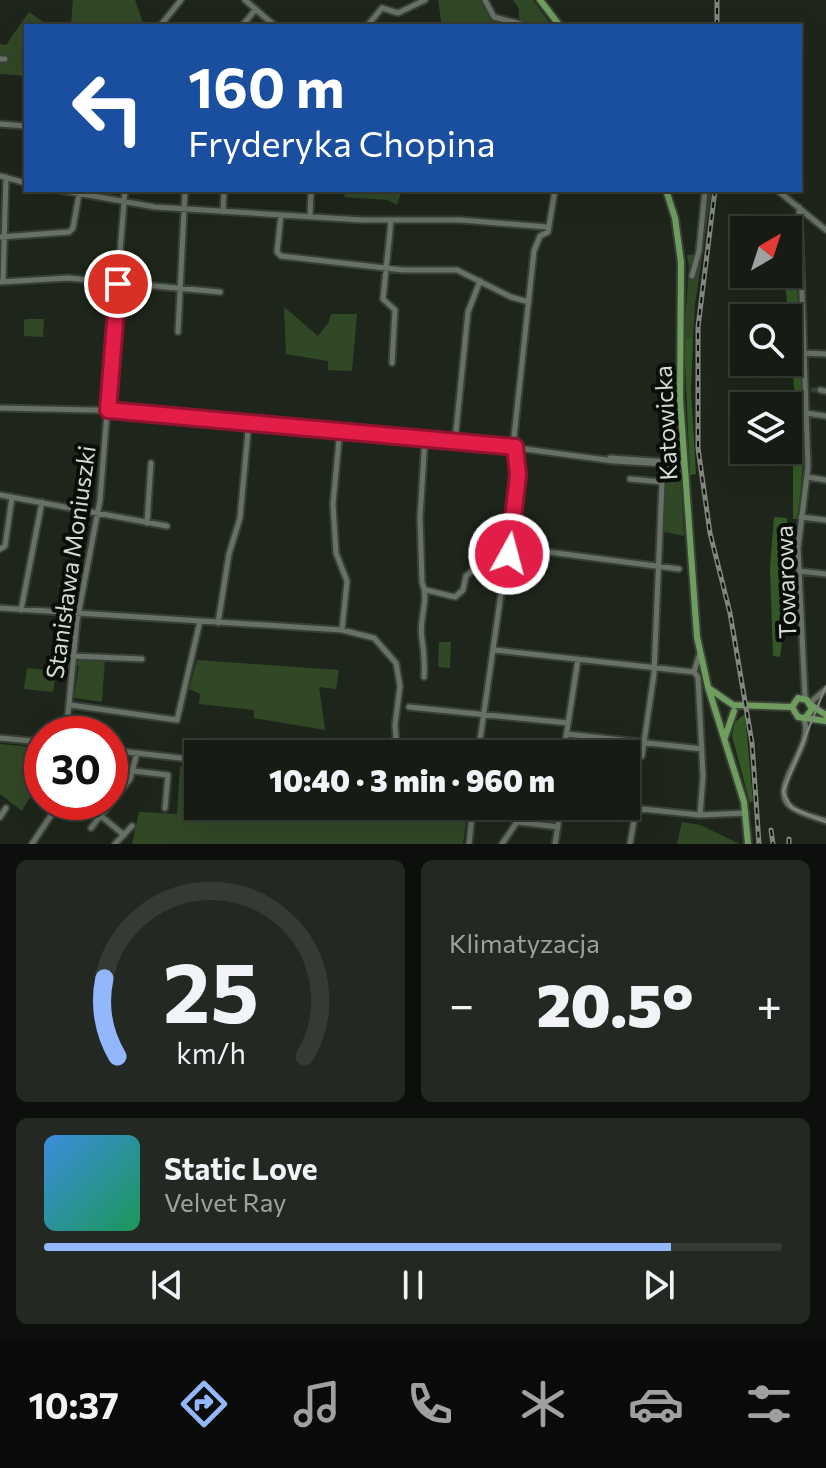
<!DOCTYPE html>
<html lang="pl">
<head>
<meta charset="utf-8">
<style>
	:root { --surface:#161c14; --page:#232922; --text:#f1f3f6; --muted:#9ea1a0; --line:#353a34; --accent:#93b7fd }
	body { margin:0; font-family:Commissioner,sans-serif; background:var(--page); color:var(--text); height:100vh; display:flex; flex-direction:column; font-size:30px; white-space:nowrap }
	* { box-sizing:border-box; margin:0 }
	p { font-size:26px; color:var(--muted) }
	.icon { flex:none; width:44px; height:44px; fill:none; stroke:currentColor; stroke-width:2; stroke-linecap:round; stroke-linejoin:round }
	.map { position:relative; height:844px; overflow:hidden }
	.side { display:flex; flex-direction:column; gap:16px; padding:16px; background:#0c0f0b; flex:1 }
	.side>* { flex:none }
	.guide { position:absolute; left:24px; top:24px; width:778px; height:168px; border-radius:0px; box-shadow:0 8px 32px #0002,0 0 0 2px var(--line); background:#1a4fa0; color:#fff; overflow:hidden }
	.needle { width:52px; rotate:39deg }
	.controls { position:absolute; left:730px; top:216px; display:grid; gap:16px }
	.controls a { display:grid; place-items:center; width:72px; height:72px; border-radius:0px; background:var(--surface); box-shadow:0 8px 32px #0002,0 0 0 2px var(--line); font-size:40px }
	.speed { position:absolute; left:24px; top:716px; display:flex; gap:16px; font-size:40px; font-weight:700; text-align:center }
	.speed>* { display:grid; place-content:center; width:104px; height:104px; border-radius:50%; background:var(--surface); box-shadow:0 8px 32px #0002,0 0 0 2px var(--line); line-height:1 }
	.speed .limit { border:12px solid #d22; background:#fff; color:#111 }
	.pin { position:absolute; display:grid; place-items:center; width:68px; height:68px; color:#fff; margin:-34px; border:4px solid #fff; border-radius:50%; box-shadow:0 2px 8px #0007 }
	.me { position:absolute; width:88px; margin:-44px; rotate:7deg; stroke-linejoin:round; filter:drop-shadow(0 0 6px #0008) }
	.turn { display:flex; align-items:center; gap:28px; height:168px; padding:0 32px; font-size:36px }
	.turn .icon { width:104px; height:104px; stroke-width:2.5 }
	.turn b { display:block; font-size:56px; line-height:68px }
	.big { font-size:60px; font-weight:800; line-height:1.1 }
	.side .card { flex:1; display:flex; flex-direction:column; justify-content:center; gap:12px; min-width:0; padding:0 28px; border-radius:12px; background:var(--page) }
	.side .dial { align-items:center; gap:0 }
	.dial svg { height:208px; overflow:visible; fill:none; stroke:var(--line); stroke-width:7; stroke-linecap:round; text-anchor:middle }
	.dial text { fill:var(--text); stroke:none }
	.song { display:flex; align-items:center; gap:24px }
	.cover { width:96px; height:96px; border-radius:12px; background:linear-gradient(135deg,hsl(210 70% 55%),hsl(150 70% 35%)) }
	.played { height:8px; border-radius:4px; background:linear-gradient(90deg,var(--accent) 85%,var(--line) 85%) }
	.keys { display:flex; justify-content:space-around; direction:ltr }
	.heat { display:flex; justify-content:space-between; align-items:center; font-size:44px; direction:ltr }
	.side .tiles { flex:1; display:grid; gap:16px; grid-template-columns:1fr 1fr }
	.card:last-child { grid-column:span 2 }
	.trip { position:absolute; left:184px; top:740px; width:456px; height:80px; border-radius:0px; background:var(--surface); box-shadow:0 8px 32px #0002,0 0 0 2px var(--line); font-weight:800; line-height:80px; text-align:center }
	.dock { display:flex; height:128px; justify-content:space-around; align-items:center; background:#090b08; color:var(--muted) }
	.dock .icon { width:56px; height:56px }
	.dock .on { color:var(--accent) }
	.dock b { font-size:36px; color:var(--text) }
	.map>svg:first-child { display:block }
	.green { fill:#314827 }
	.forest { fill:#345825 }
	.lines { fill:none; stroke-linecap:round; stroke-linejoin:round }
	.minor-tunnel { stroke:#394137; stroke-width:5; stroke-dasharray:5 2.5; stroke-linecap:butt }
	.minor-casing { stroke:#394037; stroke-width:9 }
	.major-casing { stroke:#394037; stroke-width:10 }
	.minor { stroke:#687165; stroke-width:5 }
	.major { stroke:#6f9d5d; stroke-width:6 }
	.tram { stroke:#81877f; stroke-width:2 }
	.rail-casing { stroke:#81877f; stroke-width:5 }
	.rail { stroke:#0a0e09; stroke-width:2; stroke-dasharray:6; stroke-linecap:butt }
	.route-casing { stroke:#92132f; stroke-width:20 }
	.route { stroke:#e11d48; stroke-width:14 }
	.labels { text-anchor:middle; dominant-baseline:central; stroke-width:8; stroke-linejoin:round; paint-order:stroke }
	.street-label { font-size:24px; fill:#d5dad3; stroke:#0a0e09 }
</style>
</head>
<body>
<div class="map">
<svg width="826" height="844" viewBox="0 0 826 844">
	<rect width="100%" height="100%" fill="#1e261b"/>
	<path class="green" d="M73,0H135L144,26H68L71,24Z
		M480,0L492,21L503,26H442L438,0Z
		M513,0H533L552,26H534L519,19V9Z
		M29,12L49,26H26V76L0,74V44L6,45Z
		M347,190H402L397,205L387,200L344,197Z
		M709,190H712L695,304L693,339H684L689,267L687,255L701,254Z
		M284,307L318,336L329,322L331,314H357L352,371L328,370V361L286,354Z
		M27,319H44L43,337L24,336V320Z
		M663,469L676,472L681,482L684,536L661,531Z
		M439,642H451L450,668L438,667Z
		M80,659H105L102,702L74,698L79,666L75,665Z
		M197,660L339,670L336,689L319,687L325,730L254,718V710L199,704L200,694L189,689Z
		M27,668L56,671L53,692L24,689Z
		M0,744L42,748V776L22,811L0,794Z
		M180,766L198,768V806H468L463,844H132L139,812L177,814Z
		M682,822L700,825L740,844H677Z"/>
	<path class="forest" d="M788,244L794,245C800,335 811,429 797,519H793V430L797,421L785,282L781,274H788Z
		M684,339H693L691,391L696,474L690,475Z
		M774,517L787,518L788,556L794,567L796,593V613L791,628H784L780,657L773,656L770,568Z
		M745,714L753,801L750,803L732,736L735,722Z"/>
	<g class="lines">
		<path class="minor-tunnel" d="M811,390H820"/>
		<g class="minor-casing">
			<path id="minor" d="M245,0L275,26
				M485,0L494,17L528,26
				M160,26L181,0
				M242,26L255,10
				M367,26L382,8L398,13L425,0
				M0,59H5
				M0,124L26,126
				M0,176L26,183
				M60,190L155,207L362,220H461L547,227
				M777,190L826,230
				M799,207L808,467L798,548L805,698
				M223,212L224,190
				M281,215L277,252L281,256L403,270H457L511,297L529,302
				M310,217L311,190
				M391,221L383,299L395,310L392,363
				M540,236L548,232L555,190
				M0,237L69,232L73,228L79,194
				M692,276L699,251L705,190
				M3,281L6,177
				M0,282L68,278L220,292
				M178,332L185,190
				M803,353L826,354
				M820,390L826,391
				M0,408L137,411L502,446L614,461L684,465
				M806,413L826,416
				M340,429L333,504L336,553L347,581L342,630
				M455,441L468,312L480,281
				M610,458L683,463
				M807,477L826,480
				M630,479L662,482L654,674L642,756
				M0,495L167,526
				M801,517L826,520
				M147,523L151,463
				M510,547L679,569
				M0,549L5,546L12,497
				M799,571L826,574
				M426,590L455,597L463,590L466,576L472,571L506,577
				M0,608L342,630L374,638L396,663L400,686L395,725L397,754
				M21,610L42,502
				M218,623L229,554L240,518L249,421
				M495,650L694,672
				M73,656L142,659
				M699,656L694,672L698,677L703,776L700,815
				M424,677C425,663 424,653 422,639C418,619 430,601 422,582L420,517L425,438
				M810,703L826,689
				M70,705L177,720L200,621
				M409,707L568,723
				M803,718C818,743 767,787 790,806C799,814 815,817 826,821
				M66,734L77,621L100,500L125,190
				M567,734L702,749
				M0,738L42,742
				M480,743L564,750L578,659
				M110,750L198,760
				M478,754L518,475L514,437L534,251L540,236
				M134,771L168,775L165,808
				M612,806L700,815L746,813
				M101,816L124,835
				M0,817L6,808
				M91,828L130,779L137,753
				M32,844L60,802
				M115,844L132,826
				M469,844L473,806
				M502,844L517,822L558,827
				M555,844L561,806
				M630,844L636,809"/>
		</g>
		<g class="major-casing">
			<path id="major" d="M540,0L560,26
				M666,190L675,218L681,262L680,399L697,637L708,687L744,802L748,844
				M710,689L733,705L792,707
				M811,705L826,715
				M792,707L798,698L807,700L812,709L806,717
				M792,707L798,717L826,721
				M725,737L734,711"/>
		</g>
		<use href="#minor" class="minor"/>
		<use href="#major" class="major"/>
		<path class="tram" d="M826,686L783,792L792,808L826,822"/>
		<g class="rail-casing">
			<path id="rail" d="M717,26V0
				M715,190L698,327V448L710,533L730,613L752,743L759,844
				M771,830L773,844
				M789,844V839"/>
		</g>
		<use href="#rail" class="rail"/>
	</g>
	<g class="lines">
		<g class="route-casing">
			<path id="route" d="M118,284L108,410L515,447L518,475L509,554"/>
		</g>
		<use href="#route" class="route"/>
	</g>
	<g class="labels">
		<g class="street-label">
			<text transform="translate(665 423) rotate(-93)">Katowicka</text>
			<text transform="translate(70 562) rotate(-82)">Stanisława Moniuszki</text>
			<text transform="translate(785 582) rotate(-92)">Towarowa</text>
		</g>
	</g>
</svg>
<div class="controls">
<a><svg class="needle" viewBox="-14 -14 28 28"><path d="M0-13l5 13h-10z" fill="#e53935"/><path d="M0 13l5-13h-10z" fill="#9ea1a0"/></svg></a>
<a><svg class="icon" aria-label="search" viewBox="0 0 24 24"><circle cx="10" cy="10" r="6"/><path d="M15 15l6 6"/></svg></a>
<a><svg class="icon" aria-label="layers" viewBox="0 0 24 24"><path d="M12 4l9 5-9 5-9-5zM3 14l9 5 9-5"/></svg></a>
</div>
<div class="speed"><div class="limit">30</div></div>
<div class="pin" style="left:118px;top:284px;background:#d93025"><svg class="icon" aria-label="arrive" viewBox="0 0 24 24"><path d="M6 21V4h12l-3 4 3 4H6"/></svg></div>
<svg class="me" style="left:509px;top:554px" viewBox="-20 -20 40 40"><circle r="17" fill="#e11d48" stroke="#fff" stroke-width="3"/><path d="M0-11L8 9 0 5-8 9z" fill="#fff"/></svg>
<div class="trip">10:40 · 3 min · 960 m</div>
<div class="guide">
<div class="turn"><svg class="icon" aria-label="left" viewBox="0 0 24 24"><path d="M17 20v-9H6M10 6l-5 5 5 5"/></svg><div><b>160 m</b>Fryderyka Chopina</div></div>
</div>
</div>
<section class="side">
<div class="tiles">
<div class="card dial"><svg viewBox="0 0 100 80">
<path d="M14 69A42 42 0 1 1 86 69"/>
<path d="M14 69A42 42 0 0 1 9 39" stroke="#93b7fd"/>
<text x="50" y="56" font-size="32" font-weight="700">25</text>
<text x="50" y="72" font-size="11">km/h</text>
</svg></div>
<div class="card"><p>Klimatyzacja</p>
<div class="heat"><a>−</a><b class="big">20.5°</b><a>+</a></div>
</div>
<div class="card">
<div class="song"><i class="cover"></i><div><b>Static Love</b><p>Velvet Ray</p></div></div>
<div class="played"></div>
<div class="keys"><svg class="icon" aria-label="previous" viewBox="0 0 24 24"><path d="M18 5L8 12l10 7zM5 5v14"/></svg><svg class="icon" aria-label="pause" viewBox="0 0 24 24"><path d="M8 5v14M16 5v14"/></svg><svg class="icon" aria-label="next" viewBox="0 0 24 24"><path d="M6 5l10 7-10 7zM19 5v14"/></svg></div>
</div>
</div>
</section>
<nav class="dock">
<b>10:37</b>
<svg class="icon on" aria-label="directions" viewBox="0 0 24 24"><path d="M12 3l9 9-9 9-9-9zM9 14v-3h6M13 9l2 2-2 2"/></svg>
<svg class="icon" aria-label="music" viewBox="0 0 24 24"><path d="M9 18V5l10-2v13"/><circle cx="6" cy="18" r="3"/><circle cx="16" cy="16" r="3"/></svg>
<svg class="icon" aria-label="phone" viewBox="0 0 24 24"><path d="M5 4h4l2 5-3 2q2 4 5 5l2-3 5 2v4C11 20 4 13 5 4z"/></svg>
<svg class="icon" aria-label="climate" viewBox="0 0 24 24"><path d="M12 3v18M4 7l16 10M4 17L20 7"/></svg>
<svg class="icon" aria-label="car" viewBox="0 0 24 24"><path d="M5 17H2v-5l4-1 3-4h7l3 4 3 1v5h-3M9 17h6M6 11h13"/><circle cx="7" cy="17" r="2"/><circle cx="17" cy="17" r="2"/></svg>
<svg class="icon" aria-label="filters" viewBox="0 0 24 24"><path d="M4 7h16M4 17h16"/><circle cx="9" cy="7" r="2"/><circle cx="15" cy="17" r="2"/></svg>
</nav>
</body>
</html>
